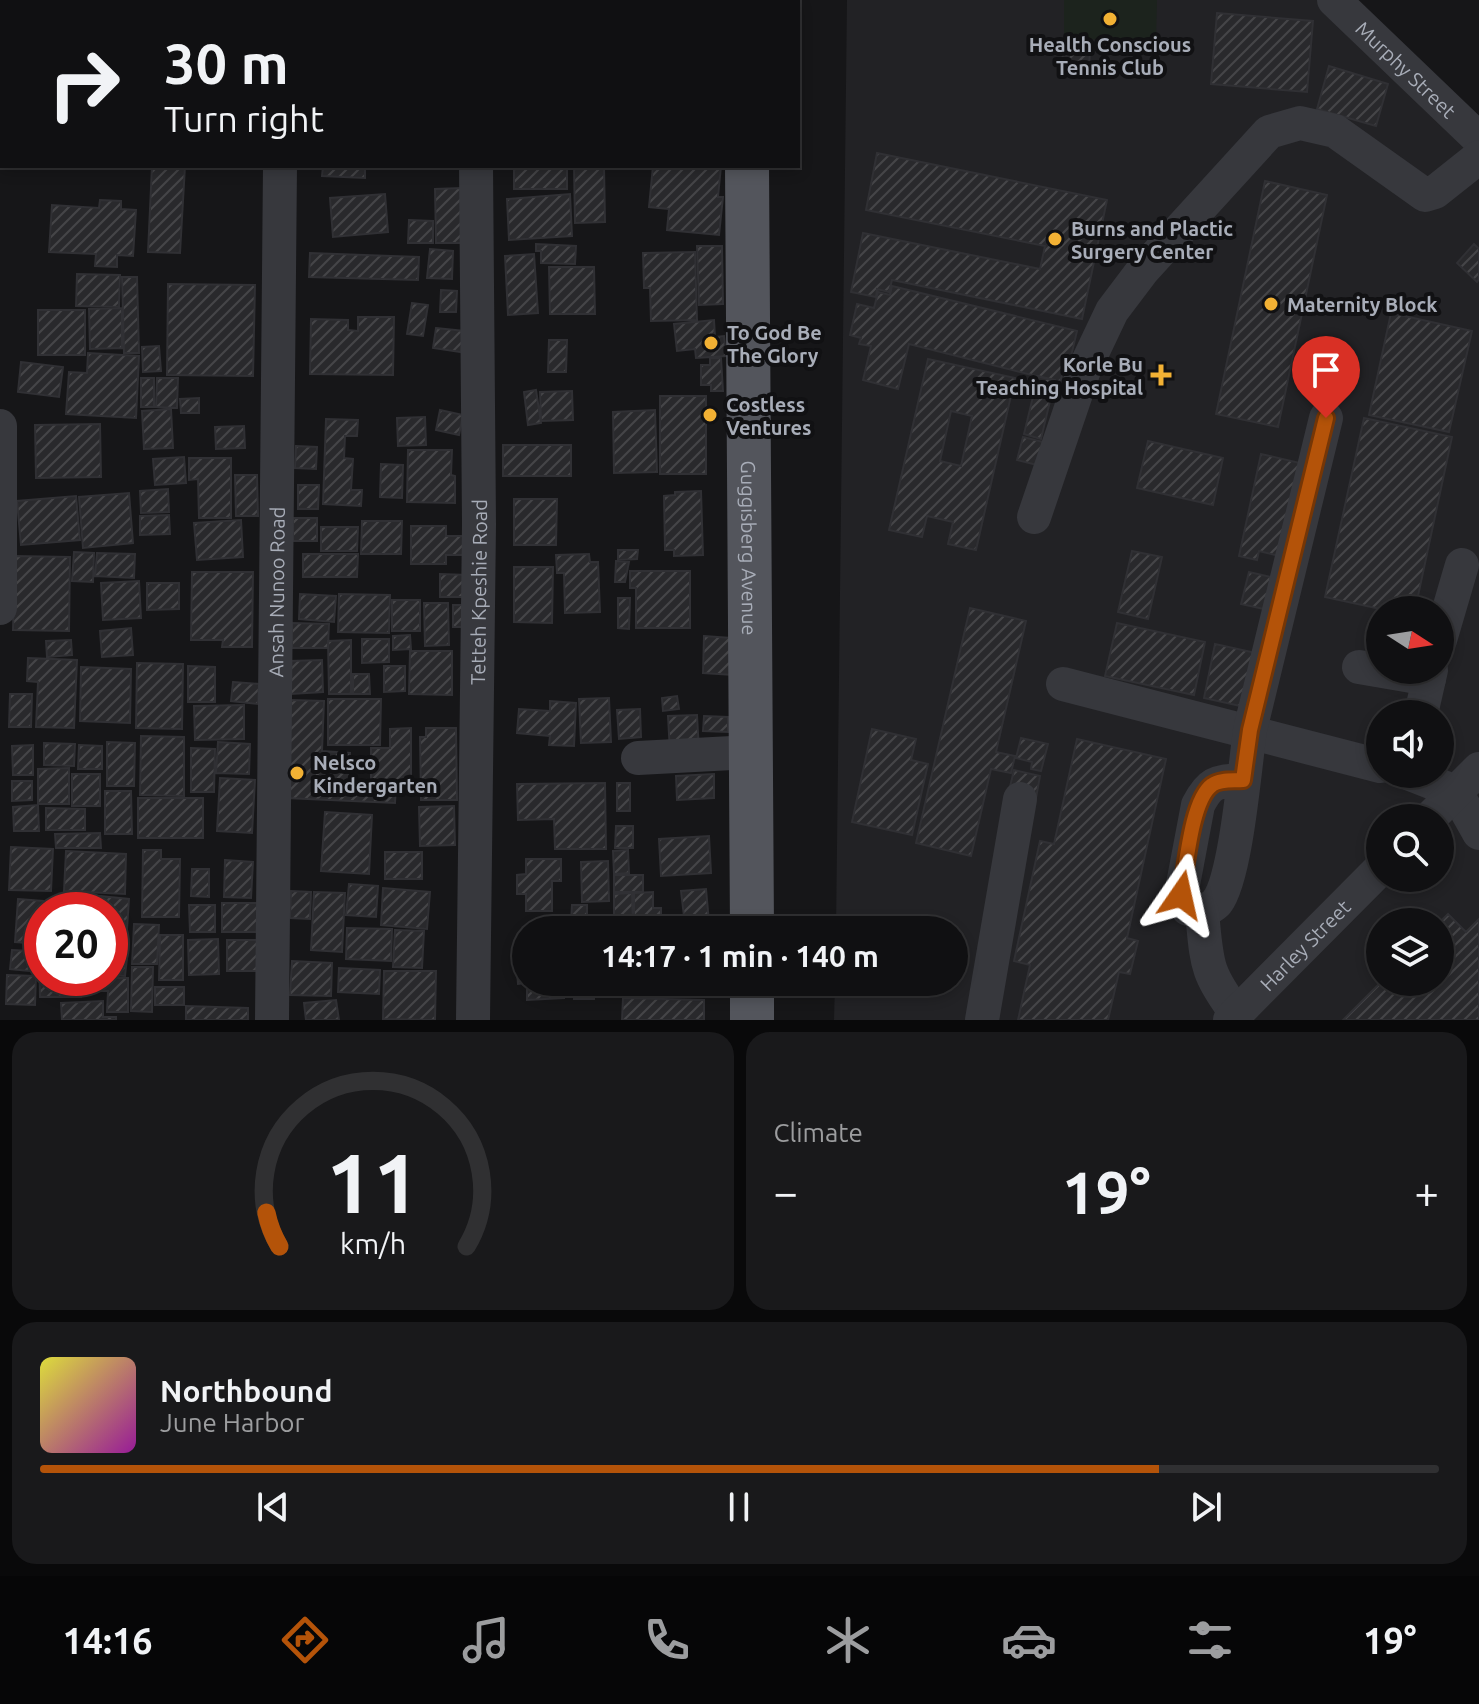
<!DOCTYPE html>
<html lang="en">
<head>
<meta charset="utf-8">
<style>
	:root { --surface:#101012; --page:#19191b; --text:#f1f3f6; --muted:#9c9d9f; --line:#303032; --accent:#b45309 }
	body { margin:0; font-family:Ubuntu,sans-serif; background:var(--page); color:var(--text); height:100vh; display:flex; flex-direction:column; font-size:30px; white-space:nowrap }
	* { box-sizing:border-box; margin:0 }
	p { font-size:26px; color:var(--muted) }
	.icon { flex:none; width:44px; height:44px; fill:none; stroke:currentColor; stroke-width:2; stroke-linecap:round; stroke-linejoin:round }
	.map { position:relative; height:1020px; overflow:hidden }
	.details { display:flex; flex-direction:column; gap:12px; padding:12px; background:#09090a; flex:1 }
	.details>* { flex:none }
	.hud { position:absolute; left:0px; top:0px; width:800px; height:168px; box-shadow:0 4px 12px #0003,0 0 0 2px var(--line); background:#101012; color:var(--text); overflow:hidden }
	.needle { width:52px; rotate:102deg }
	.controls { position:absolute; left:1366px; top:596px; display:grid; gap:16px }
	.controls a { display:grid; place-items:center; width:88px; height:88px; border-radius:50%; background:var(--surface); box-shadow:0 4px 12px #0003,0 0 0 2px var(--line); font-size:40px }
	.speed { position:absolute; left:24px; top:892px; display:flex; gap:16px; font-size:40px; font-weight:700; text-align:center }
	.speed>* { display:grid; place-content:center; width:104px; height:104px; border-radius:50%; background:var(--surface); box-shadow:0 4px 12px #0003,0 0 0 2px var(--line); line-height:1 }
	.speed .limit { border:12px solid #d22; background:#fff; color:#111 }
	.pin { position:absolute; display:grid; place-items:center; width:68px; height:68px; color:#fff; margin:-82px -34px; border-radius:50% 50% 50% 0; rotate:-45deg; box-shadow:0 0 8px #0007 }
	.pin .icon { rotate:45deg }
	.me { position:absolute; width:88px; margin:-44px; rotate:11deg; stroke-linejoin:round; filter:drop-shadow(0 0 6px #0008) }
	.turn { display:flex; align-items:center; gap:28px; height:168px; padding:0 32px; font-size:36px }
	.turn .icon { width:104px; height:104px; stroke-width:2.5 }
	.turn b { display:block; font-size:56px; line-height:68px }
	.big { font-size:60px; font-weight:700; line-height:1.1 }
	.details .card { flex:1; display:flex; flex-direction:column; justify-content:center; gap:12px; min-width:0; padding:0 28px; border-radius:24px; background:var(--page) }
	.details .dial { align-items:center; gap:0 }
	.dial svg { height:208px; overflow:visible; fill:none; stroke:var(--line); stroke-width:7; stroke-linecap:round; text-anchor:middle }
	.dial text { fill:var(--text); stroke:none }
	.song { display:flex; align-items:center; gap:24px }
	.cover { width:96px; height:96px; border-radius:12px; background:linear-gradient(135deg,hsl(60 70% 55%),hsl(300 70% 35%)) }
	.played { height:8px; border-radius:4px; background:linear-gradient(90deg,var(--accent) 80%,var(--line) 80%) }
	.keys { display:flex; justify-content:space-around; direction:ltr }
	.heat { display:flex; justify-content:space-between; align-items:center; font-size:44px; direction:ltr }
	.details .tiles { flex:1; display:grid; gap:12px; grid-template-columns:1fr 1fr }
	.card:last-child { grid-column:span 2 }
	.trip { position:absolute; left:512px; top:916px; width:456px; height:80px; border-radius:40px; background:var(--surface); box-shadow:0 4px 12px #0003,0 0 0 2px var(--line); font-weight:700; line-height:80px; text-align:center }
	.tab-bar { display:flex; height:128px; justify-content:space-around; align-items:center; background:#060607; color:var(--muted) }
	.tab-bar .icon { width:56px; height:56px }
	.tab-bar .selected { color:var(--accent) }
	.tab-bar b { font-size:36px; color:var(--text) }
	.map>svg:first-child { display:block }
	.built { fill:#222225; fill-rule:evenodd }
	.pitch { fill:#1c231d }
	.building { fill:url(#building-hatch); stroke:#303034; stroke-width:2; fill-rule:evenodd }
	.lines { fill:none; stroke-linecap:round; stroke-linejoin:round }
	.minor { stroke:#37383d; stroke-width:34 }
	.major { stroke:#53555c; stroke-width:44 }
	.route-casing { stroke:#753606; stroke-width:20 }
	.route { stroke:#b45309; stroke-width:14 }
	.poi-dot { fill:#f2b134; stroke:#111113; stroke-width:3 }
	.labels { text-anchor:middle; dominant-baseline:central; stroke-width:8; stroke-linejoin:round; paint-order:stroke }
	.poi-label { font-size:20px; font-weight:bold; fill:#a8adb8; stroke:#111113; text-anchor:start }
	.street-label { font-size:20px; fill:#a8adb8; stroke:#111113 }
</style>
</head>
<body>
<div class="map">
<svg width="1479" height="1020" viewBox="0 0 1479 1020">
	<defs>
		<pattern id="building-hatch" width="6" height="6" patternUnits="userSpaceOnUse" patternTransform="scale(2)"><rect width="6" height="6" fill="#29292c"/><path d="M-1 1l2-2M0 6l6-6M5 7l2-2" fill="none" stroke="#454548"/></pattern>
	</defs>
	<rect width="100%" height="100%" fill="#161618"/>
	<path class="built" d="M847,0H1344L1479,139V1020H834L835,982H954V930H836ZM1380,610H1440V670H1380ZM1380,714H1440V774H1380ZM1380,818H1440V878H1380ZM1380,922H1440V982H1380Z"/>
	<path class="pitch" d="M1064,0H1157L1156,40L1064,39Z"/>
	<path class="building" d="M1217,13L1313,21L1307,92L1211,84Z
		M1063,52H1090L1089,65H1062Z
		M1329,66L1388,84L1376,126L1317,109Z
		M877,153L1107,200L1082,319L892,280L889,292L877,289L876,297L851,292L863,233L1040,269L1045,246L866,210Z
		M152,166H185L180,253L148,252Z
		M323,166H365V178L322,176Z
		M514,166H567V189H514Z
		M574,166H604L605,222L575,223Z
		M653,166H721L718,197H723L719,235L667,230L669,209L649,207Z
		M1265,181L1327,195L1278,427L1216,414Z
		M461,188L462,243H436L435,189Z
		M385,194L388,232L333,237L330,198Z
		M570,194L572,236L509,240L507,199Z
		M100,200L121,201V209L136,210L133,256L117,255V267L95,266L96,254L49,252L52,205L99,208Z
		M409,220L433,221V243H408Z
		M536,244L576,246L575,264L541,263V251H536Z
		M1474,244L1479,249V279L1477,282L1457,263Z
		M697,246H722L723,304L699,305Z
		M430,249L453,251L452,279L427,278Z
		M695,252L697,320L651,321L650,288H644L643,253Z
		M310,253L419,257L418,280L309,277Z
		M534,254L538,313L508,315L505,256Z
		M549,267H594L595,314H550Z
		M77,274L120,275L119,307L76,306Z
		M122,277H137L139,353H124Z
		M168,284L255,285L253,376L167,375Z
		M892,286L1077,331L1068,369H1064L1060,382L909,344L898,389L863,380L871,346L859,344L861,338L850,335L857,304L874,308L878,292L890,295Z
		M441,290L457,291L456,312H440Z
		M412,303L428,305L423,336L407,334Z
		M122,308V348L90,349L89,309Z
		M38,310H85V355H38Z
		M1391,313L1472,331L1449,432L1369,415Z
		M358,317H394L393,375L310,374L311,319L348,320V330L358,331Z
		M714,320L715,337L724,336L726,356L696,358L695,349L677,351L674,324Z
		M436,328L464,331L461,352L433,348Z
		M549,340H567L566,372H548Z
		M159,346L161,371L143,372L142,347Z
		M88,353L139,356L136,418L66,414L69,372L87,373Z
		M710,358H721L723,391H711V385H701V365H710Z
		M928,359L1015,378L976,550L948,544L953,522L927,516L922,537L889,530ZM951,411L972,416L961,466L940,461Z
		M21,362L63,367L59,397L18,392Z
		M1038,376L1055,380L1041,439L1024,434Z
		M141,378H154V407H141Z
		M157,378H178L177,408L156,407Z
		M536,390L541,423L528,425L524,392Z
		M572,391L573,420L541,421L540,392Z
		M660,396H706V474H660Z
		M199,398V413H181L180,399Z
		M171,409L173,448L144,449L142,411Z
		M440,410L463,415L459,435L436,430Z
		M655,410L657,472L614,473L613,412Z
		M425,417L426,445L398,446L397,418Z
		M1364,418L1452,437L1415,610H1385L1325,597Z
		M326,419L358,420L357,436H345L344,458L353,459L351,490H362L361,506L323,504Z
		M100,424L101,477L36,478L35,425Z
		M244,426L245,448L216,449L215,427Z
		M1023,437L1055,445L1049,468L1017,460Z
		M1148,441L1223,458L1213,505L1137,488Z
		M503,445H571V476H503Z
		M296,446L317,447L316,469L295,468Z
		M408,450H452L451,475L455,476V503L407,502Z
		M1261,454L1304,464L1283,557L1259,551L1257,560L1239,556Z
		M184,457L186,483L155,485L153,459Z
		M189,458H231V518H199L198,479L189,480Z
		M381,464L403,465L402,498L380,497Z
		M235,475H257L258,516H236Z
		M298,485H319L318,509H298Z
		M168,489L169,512L141,513L140,491Z
		M701,491L703,555L674,556V550H665L664,496L675,495V492Z
		M129,493L133,543L83,548L79,497Z
		M76,496L80,540L21,545L17,501Z
		M514,499H557L556,545H514Z
		M169,515L170,534L140,535V516Z
		M293,518H317V541H293Z
		M241,520L243,557L197,560L194,523Z
		M362,521H402L401,554H361Z
		M411,526H446V536H467V555H446V564H411Z
		M321,527H358L357,551H321Z
		M618,550H638L637,559L618,560Z
		M1132,551L1162,557L1148,619L1118,612Z
		M74,552L94,553L93,582L72,581Z
		M97,553L135,554L134,578L95,576Z
		M303,554H358L357,577H303Z
		M589,554L590,562H598L600,612L565,613L564,573H557L556,555Z
		M15,556L70,557L69,631L13,630Z
		M616,561L629,562L625,582H615Z
		M514,567H553L552,623L514,622Z
		M630,571H690V628H636V588H630Z
		M192,572H253L252,647H222L223,640H191Z
		M1249,572L1271,577L1264,609L1241,604Z
		M440,574L468,575V597H440Z
		M139,581L141,618L103,620L101,583Z
		M147,583H179V609L147,610Z
		M300,594L336,596L334,622L299,619Z
		M339,594L390,595L389,633L338,632Z
		M618,598H630L629,629L618,628Z
		M392,600H420V631H392Z
		M424,603H448L449,645L425,646Z
		M453,605H472V627H453Z
		M970,608L1026,621L996,752L1015,756L1011,773L991,769L971,856L916,843Z
		M292,623L329,624L328,648H292Z
		M1117,623L1205,642L1194,695L1105,676Z
		M131,628L133,655L102,657L100,631Z
		M410,635L411,649L393,650V636Z
		M704,636L731,638L733,675L703,673Z
		M362,639H389V662L362,663Z
		M71,640L72,655L47,657L46,641Z
		M351,640V694H329L328,641Z
		M1215,644L1256,653L1245,707L1204,698Z
		M410,651H452V695L409,694Z
		M28,658L77,660L74,728L36,727L38,682L27,681Z
		M322,660L323,692L291,694L289,661Z
		M137,663L183,664L182,729L136,728Z
		M188,666L215,667V702H188Z
		M384,666H405V691L384,692Z
		M81,667L131,669L130,723L80,721Z
		M353,674H369L370,694H353Z
		M233,682L259,684L258,704L231,701Z
		M10,694H32L31,727H9Z
		M677,696L679,709L663,711L662,698Z
		M609,698L611,742L581,743L579,699Z
		M328,699H381L380,745H328Z
		M291,700L324,701L322,751L350,753L348,784L396,786L395,803L286,798Z
		M550,701L576,703L574,746L549,745L550,736L517,733L519,709L550,711Z
		M244,705V739L195,740L194,706Z
		M640,709L641,737L619,739L617,710Z
		M697,715L699,751L670,753L668,716Z
		M704,716L728,717V732L703,731Z
		M411,728V780L371,781V748H390V729Z
		M426,728H456L457,800H421L420,737H426Z
		M872,729L916,739L911,760L928,764L912,835L852,822Z
		M141,736L184,737V796L140,795Z
		M1021,738L1048,744L1041,771L1031,769L1032,762L1016,758Z
		M1077,739L1166,759L1127,938L1138,941L1130,974L1119,972L1108,1020H1018L1030,965L1014,961L1040,841L1054,844Z
		M107,742L135,743L134,786H107Z
		M218,742L250,744L249,774L216,773Z
		M44,743L75,744L74,766L44,765Z
		M33,745V775H13L12,746Z
		M79,745L102,746V769H78Z
		M191,748L215,749L214,792H191Z
		M69,768V804H38V769Z
		M1014,770L1040,776L1036,798L1009,791Z
		M72,774H100V806H72Z
		M714,774V798L677,800L676,776Z
		M220,778L255,780L252,833L217,831Z
		M12,781H32V800L12,801Z
		M605,783L606,849H555L554,819L518,820L517,784Z
		M617,783H630V811H617Z
		M105,791H131L132,834H105Z
		M138,798H203V838H138Z
		M38,805L39,831H14L13,807Z
		M454,806L455,845L420,846L419,807Z
		M46,808L85,809V830H46Z
		M325,812L372,815L369,874L321,871Z
		M616,826H633V848H615Z
		M100,833L101,848H56L55,834Z
		M709,836L711,873L661,876L659,839Z
		M11,847L53,849L51,891L9,890Z
		M143,850H161V859H180L179,917H142Z
		M628,850L629,873L614,874L613,851Z
		M66,851L126,854L125,894L64,891Z
		M385,852H422V879H385Z
		M526,859H561V881H552V911H526V894H517V875L526,874Z
		M225,860L253,862L251,898L224,897Z
		M608,861L609,901L582,902L581,862Z
		M192,869H209V897L191,896Z
		M614,875H643V892H614Z
		M349,884L378,886L376,917L346,915Z
		M383,888L430,892L427,929L381,925Z
		M706,889L709,922L685,925L681,891Z
		M291,891L311,892L310,919L290,918Z
		M314,892L345,893L342,952L311,950Z
		M653,892V908H661V927L634,928V893Z
		M632,893L633,927L614,928V894Z
		M100,896L129,899L127,929L110,928V910H99Z
		M18,899L43,901L40,944L15,942Z
		M222,903H259L260,932H222Z
		M189,905H215V932H190Z
		M572,905H587V922H571Z
		M1448,914L1466,932L1479,919V1020H1343L1381,982H1440V922Z
		M134,924L159,925L157,964H132Z
		M347,928L392,929L391,961L346,959Z
		M110,930L127,932L125,955L110,954Z
		M395,930L424,931L422,968L393,967Z
		M160,935H183V980H159Z
		M525,938H526V982H572L573,989L563,990L564,998L527,1000V983L518,984L516,958L526,957Z
		M218,939L219,974L189,975L188,940Z
		M227,940H260V971H227Z
		M39,949H42V978H81V997H40Z
		M12,950L30,951L29,971L10,969Z
		M110,957L127,958L125,976L110,975Z
		M292,961L332,963L331,996L290,995Z
		M132,967H153L152,1012L131,1011Z
		M339,968L380,970L379,994L338,992Z
		M384,971H436L435,1020L383,1019Z
		M7,975L36,976L35,1005L6,1004Z
		M84,978H128V1012H107L108,991H84Z
		M575,982H595L594,999H574Z
		M668,982H704L703,991H668Z
		M155,987H184V1005H155Z
		M623,998L704,1000V1020H622Z
		M336,1000L339,1020H306L304,1003Z
		M103,1001V1017H116V1020H62L61,1003Z
		M186,1006L248,1008V1020H186Z"/>
	<g class="lines">
		<g class="minor">
			<path d="M322,0L357,2"/>
			<path id="s1" d="M1334,0L1479,139"/>
			<path d="M0,1L101,0"/>
			<path d="M281,2V0"/>
			<path d="M539,2V0"/>
			<path d="M0,426V608"/>
			<path d="M1034,517L1084,370L1112,311L1143,270L1269,132L1300,123L1335,131L1425,195L1435,192L1479,157"/>
			<path d="M1440,640L1462,565"/>
			<path d="M1359,667L1429,679"/>
			<path d="M1063,684L1380,766"/>
			<path d="M1421,714L1431,670"/>
			<path d="M638,758L751,752"/>
			<path d="M1410,774L1456,792L1479,833"/>
			<path d="M1243,780C1217,782 1211,780 1198,805L1181,895L1188,909L1202,912C1207,909 1214,906 1217,902C1236,878 1245,765 1250,730L1326,418"/>
			<path d="M1430,818L1479,769"/>
			<path d="M1202,912C1207,963 1205,972 1237,1014"/>
			<path id="s2" d="M272,1020L280,166"/>
			<path id="s3" d="M473,1020L479,524L476,166"/>
			<path d="M982,1020L1020,799"/>
			<path id="s4" d="M1230,1020L1380,869"/>
		</g>
		<g class="major">
			<path d="M746,2V0"/>
			<path id="s5" d="M747,166L752,930"/>
			<path d="M752,982V1020"/>
		</g>
	</g>
	<g class="lines">
		<g class="route-casing">
			<path id="route" d="M1181,895C1186,869 1191,800 1212,785C1220,779 1234,781 1243,780L1250,730L1326,418"/>
		</g>
		<use href="#route" class="route"/>
	</g>
	<g class="poi-dot">
		<circle cx="1110" cy="19" r="8"/>
		<circle cx="1055" cy="239" r="8"/>
		<circle cx="1271" cy="304" r="8"/>
		<circle cx="711" cy="343" r="8"/>
		<path d="M1157 363h8v8h8v8h-8v8h-8v-8h-8v-8h8z"/>
		<circle cx="710" cy="415" r="8"/>
		<circle cx="297" cy="773" r="8"/>
	</g>
	<g class="labels">
		<g class="poi-label">
			<text x="1110" y="44" text-anchor="middle">Health Conscious<tspan x="1110" dy="23">Tennis Club</tspan></text>
			<text x="1071" y="228">Burns and Plactic<tspan x="1071" dy="23">Surgery Center</tspan></text>
			<text x="1287" y="304">Maternity Block</text>
			<text x="727" y="332">To God Be<tspan x="727" dy="23">The Glory</tspan></text>
			<text x="1143" y="364" text-anchor="end">Korle Bu<tspan x="1143" dy="23">Teaching Hospital</tspan></text>
			<text x="726" y="404">Costless<tspan x="726" dy="23">Ventures</tspan></text>
			<text x="313" y="762">Nelsco<tspan x="313" dy="23">Kindergarten</tspan></text>
		</g>
		<g class="street-label">
			<text stroke="none"><textPath href="#s1" startOffset="100">Murphy Street</textPath></text>
			<text stroke="none"><textPath href="#s5" startOffset="382">Guggisberg Avenue</textPath></text>
			<text stroke="none"><textPath href="#s2" startOffset="428">Ansah Nunoo Road</textPath></text>
			<text stroke="none"><textPath href="#s3" startOffset="428">Tetteh Kpeshie Road</textPath></text>
			<text stroke="none"><textPath href="#s4" startOffset="106">Harley Street</textPath></text>
		</g>
	</g>
</svg>
<div class="controls">
<a><svg class="needle" viewBox="-14 -14 28 28"><path d="M0-13l5 13h-10z" fill="#e53935"/><path d="M0 13l5-13h-10z" fill="#9c9d9f"/></svg></a>
<a><svg class="icon" aria-label="sound" viewBox="0 0 24 24"><path d="M4 9h4l5-4v14l-5-4H4zM17 9q2 3 0 6"/></svg></a>
<a><svg class="icon" aria-label="search" viewBox="0 0 24 24"><circle cx="10" cy="10" r="6"/><path d="M15 15l6 6"/></svg></a>
<a><svg class="icon" aria-label="layers" viewBox="0 0 24 24"><path d="M12 4l9 5-9 5-9-5zM3 14l9 5 9-5"/></svg></a>
</div>
<div class="speed"><div class="limit">20</div></div>
<div class="pin" style="left:1326px;top:418px;background:#d93025"><svg class="icon" aria-label="arrive" viewBox="0 0 24 24"><path d="M6 21V4h12l-3 4 3 4H6"/></svg></div>
<svg class="me" style="left:1181px;top:895px" viewBox="-20 -20 40 40"><path d="M0-17L14 15 0 8-14 15z" fill="#b45309" stroke="#fff" stroke-width="4"/></svg>
<div class="trip">14:17 · 1 min · 140 m</div>
<div class="hud">
<div class="turn"><svg class="icon" aria-label="right" viewBox="0 0 24 24"><path d="M7 20v-9h11M14 6l5 5-5 5"/></svg><div><b>30 m</b>Turn right</div></div>
</div>
</div>
<section class="details">
<div class="tiles">
<div class="card dial"><svg viewBox="0 0 100 80">
<path d="M14 69A42 42 0 1 1 86 69"/>
<path d="M14 69A42 42 0 0 1 9 56" stroke="#b45309"/>
<text x="50" y="56" font-size="32" font-weight="700">11</text>
<text x="50" y="72" font-size="11">km/h</text>
</svg></div>
<div class="card"><p>Climate</p>
<div class="heat"><a>−</a><b class="big">19°</b><a>+</a></div>
</div>
<div class="card">
<div class="song"><i class="cover"></i><div><b>Northbound</b><p>June Harbor</p></div></div>
<div class="played"></div>
<div class="keys"><svg class="icon" aria-label="previous" viewBox="0 0 24 24"><path d="M18 5L8 12l10 7zM5 5v14"/></svg><svg class="icon" aria-label="pause" viewBox="0 0 24 24"><path d="M8 5v14M16 5v14"/></svg><svg class="icon" aria-label="next" viewBox="0 0 24 24"><path d="M6 5l10 7-10 7zM19 5v14"/></svg></div>
</div>
</div>
</section>
<nav class="tab-bar">
<b>14:16</b>
<svg class="icon selected" aria-label="directions" viewBox="0 0 24 24"><path d="M12 3l9 9-9 9-9-9zM9 14v-3h6M13 9l2 2-2 2"/></svg>
<svg class="icon" aria-label="music" viewBox="0 0 24 24"><path d="M9 18V5l10-2v13"/><circle cx="6" cy="18" r="3"/><circle cx="16" cy="16" r="3"/></svg>
<svg class="icon" aria-label="phone" viewBox="0 0 24 24"><path d="M5 4h4l2 5-3 2q2 4 5 5l2-3 5 2v4C11 20 4 13 5 4z"/></svg>
<svg class="icon" aria-label="climate" viewBox="0 0 24 24"><path d="M12 3v18M4 7l16 10M4 17L20 7"/></svg>
<svg class="icon" aria-label="car" viewBox="0 0 24 24"><path d="M5 17H2v-5l4-1 3-4h7l3 4 3 1v5h-3M9 17h6M6 11h13"/><circle cx="7" cy="17" r="2"/><circle cx="17" cy="17" r="2"/></svg>
<svg class="icon" aria-label="filters" viewBox="0 0 24 24"><path d="M4 7h16M4 17h16"/><circle cx="9" cy="7" r="2"/><circle cx="15" cy="17" r="2"/></svg>
<b>19°</b>
</nav>
</body>
</html>
